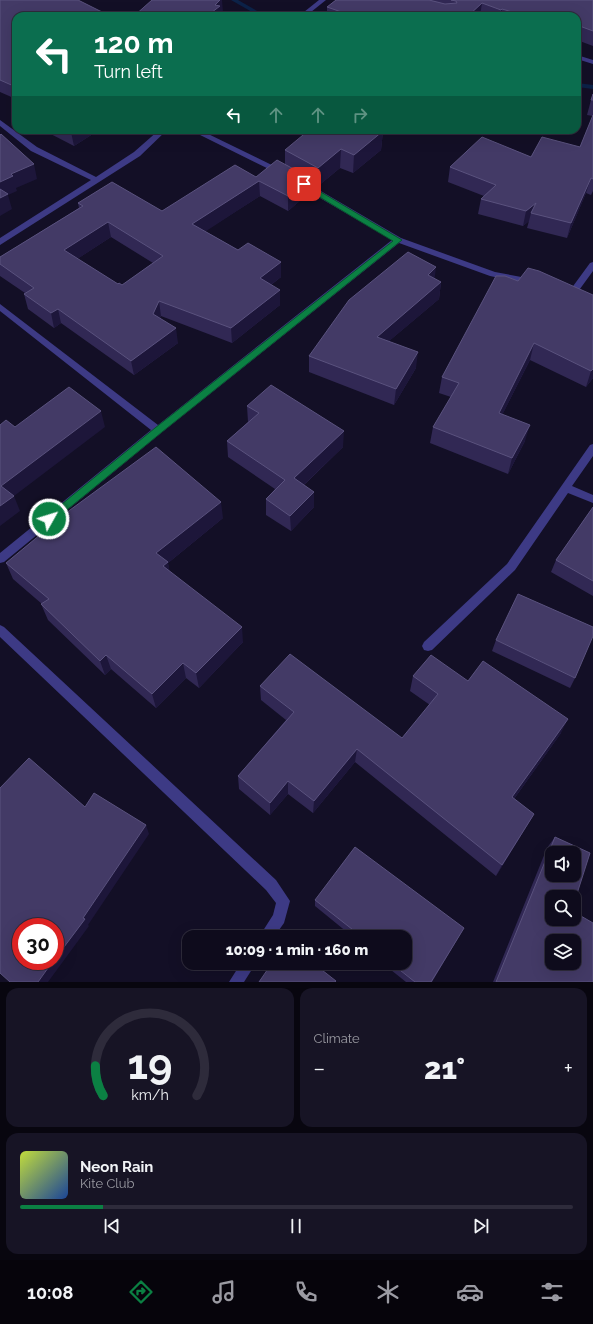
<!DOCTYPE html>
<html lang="en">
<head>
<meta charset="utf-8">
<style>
	:root { --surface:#0e0b1c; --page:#171425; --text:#f1f3f6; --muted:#9b9ba3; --line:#2e2b3b; --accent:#0b8043 }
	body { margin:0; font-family:Raleway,sans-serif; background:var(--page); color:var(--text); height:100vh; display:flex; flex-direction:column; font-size:15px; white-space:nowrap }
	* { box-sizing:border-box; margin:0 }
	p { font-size:13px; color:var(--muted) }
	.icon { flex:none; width:22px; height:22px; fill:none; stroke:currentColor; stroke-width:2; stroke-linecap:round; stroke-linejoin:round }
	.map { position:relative; height:982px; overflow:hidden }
	.side { display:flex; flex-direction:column; gap:6px; padding:6px; background:#08060f; flex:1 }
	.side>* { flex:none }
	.guide { position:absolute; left:12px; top:12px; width:569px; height:122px; border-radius:12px; box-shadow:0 4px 16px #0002,0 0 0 1px var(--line); background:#0b6e4f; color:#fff; overflow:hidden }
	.fabs { position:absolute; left:545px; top:846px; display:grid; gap:8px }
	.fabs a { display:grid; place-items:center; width:36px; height:36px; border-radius:8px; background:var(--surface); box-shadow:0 4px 16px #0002,0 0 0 1px var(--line); font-size:20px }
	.speed { position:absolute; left:12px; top:918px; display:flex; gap:8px; font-size:20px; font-weight:700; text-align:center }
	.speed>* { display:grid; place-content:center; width:52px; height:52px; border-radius:50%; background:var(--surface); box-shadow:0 4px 16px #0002,0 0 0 1px var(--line); line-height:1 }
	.speed .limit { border:6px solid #d22; background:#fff; color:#111 }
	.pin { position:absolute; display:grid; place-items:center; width:34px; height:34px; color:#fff; margin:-17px; border-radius:8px; box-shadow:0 2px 6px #0006 }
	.me { position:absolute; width:44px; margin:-22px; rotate:51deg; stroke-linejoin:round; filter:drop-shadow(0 0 3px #0008) }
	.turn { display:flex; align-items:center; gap:14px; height:84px; padding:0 16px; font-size:18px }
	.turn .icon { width:52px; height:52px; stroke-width:2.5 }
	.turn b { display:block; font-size:28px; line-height:34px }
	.lanes { display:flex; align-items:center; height:38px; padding:0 16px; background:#0003; justify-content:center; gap:20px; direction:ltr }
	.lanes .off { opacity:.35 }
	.big { font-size:30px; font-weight:800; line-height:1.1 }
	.side .card { flex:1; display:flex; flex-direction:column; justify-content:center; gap:6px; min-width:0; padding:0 14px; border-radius:12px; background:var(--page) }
	.side .dial { align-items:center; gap:0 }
	.dial svg { height:104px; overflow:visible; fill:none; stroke:var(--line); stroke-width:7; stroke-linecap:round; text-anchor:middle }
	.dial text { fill:var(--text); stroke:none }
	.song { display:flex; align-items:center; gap:12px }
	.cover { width:48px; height:48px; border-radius:6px; background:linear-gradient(135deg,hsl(70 70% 55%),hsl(220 70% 35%)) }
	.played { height:4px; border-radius:2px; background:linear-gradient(90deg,var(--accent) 15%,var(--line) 15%) }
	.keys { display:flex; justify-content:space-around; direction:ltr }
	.heat { display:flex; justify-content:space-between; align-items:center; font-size:22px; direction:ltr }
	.side .tiles { flex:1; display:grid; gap:6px; grid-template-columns:1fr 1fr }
	.card:last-child { grid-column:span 2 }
	.trip { position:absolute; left:182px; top:930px; width:230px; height:40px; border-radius:12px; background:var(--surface); box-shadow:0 4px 16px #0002,0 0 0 1px var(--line); font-weight:800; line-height:40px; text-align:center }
	.tab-bar { display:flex; height:64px; justify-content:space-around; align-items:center; background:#06040b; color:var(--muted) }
	.tab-bar .icon { width:28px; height:28px }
	.tab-bar .on { color:var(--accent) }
	.tab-bar b { font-size:18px; color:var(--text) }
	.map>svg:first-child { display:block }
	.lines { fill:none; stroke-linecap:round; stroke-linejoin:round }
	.stream { fill:#0c2248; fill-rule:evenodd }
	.service { fill:#3d3a85; fill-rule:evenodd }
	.minor { fill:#3d3a85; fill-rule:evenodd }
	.wall { fill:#312854; fill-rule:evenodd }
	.shaded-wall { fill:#1d163a }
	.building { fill:#433a66; stroke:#5a527e; fill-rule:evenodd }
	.route { fill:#0b8043; stroke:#07532c }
</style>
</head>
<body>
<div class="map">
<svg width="593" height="982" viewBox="0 0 593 982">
	<rect width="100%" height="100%" fill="#130f26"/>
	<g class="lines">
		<path class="stream" d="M231,0H238L266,16H259Z
			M577,83L593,85V89L577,87Z"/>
		<path class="service" d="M577,55L593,60V64L577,59Z
			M593,262V271L577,293H571L570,291L571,289L590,263Z"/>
		<path class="minor" d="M319,0H326L306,16H299Z
			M0,120L37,147L96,177L134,152L159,130H167L140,156L0,245V238L91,180L31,151L0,126Z
			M190,130H200L286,172L285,174H279Z
			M296,180H302L401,238L495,272L532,279L536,282L532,285L490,276L399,243L161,433L4,562L0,563V553L151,430L0,311V304L158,425L392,240L296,184Z
			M593,444V456L572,486L593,495V503L568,493L515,570L432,650L428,651L424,650L422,646L424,642L507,564L590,445Z
			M0,625L4,627L276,880L290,901L284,923L274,937H259L273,915L276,903L266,890L0,637Z
			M241,963H256L244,982H229Z"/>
	</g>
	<path class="wall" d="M0,0L16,16V99L0,92Z
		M336,0H593V46L577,40V16H327V7Z
		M593,94V191L591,195L586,193L567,238L527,228L529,221L523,226L478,214L481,199L484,196L448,182L450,167L531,157L580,147L593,116L587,115L591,100Z
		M43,130H99L74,146Z
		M383,131L381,150L353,173L340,168L317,187L310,182L309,193L288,211L260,196L205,231L238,250L281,262V277L271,285L280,305L232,343L161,316L160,318L178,343L134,375L61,323L54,328L28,309L24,294L25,293L0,276V257L79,208L78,203L162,211L256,177L285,165V150ZM111,237L153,263L122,285L118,284L77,259Z
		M518,281L593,295V378L586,387L530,360L502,415L525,441L508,474L430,443L433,427L451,397L439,393L442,377Z
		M441,282L439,299L389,341L416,368L394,405L309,372V356Z
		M247,406L343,447L304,485L314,492V507L291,531L266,515V499L275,489L228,457L227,441L248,422Z
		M593,507V596L551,572L556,560Z
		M223,518L168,563L169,571L243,642L199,688L186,678L156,708L111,669L105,675L48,620L41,604H42L13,579L6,563Z
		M496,640L575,678L570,688L492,651Z
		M413,676L468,681L561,733L514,799L534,814L496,876L355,762L313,813L288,794L270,815L239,789L238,776L286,720L261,700L260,686L402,738L430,705L410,691Z
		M555,837L552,919L593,982H493L547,848Z
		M315,900L464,928L432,982H406L386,966L387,964L385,963H405V937H353L315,906Z"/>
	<path class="shaded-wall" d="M220,0H222L223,12L221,14V16H207L215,5Z
		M482,3L480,16H468Z
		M502,9L501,16H500L501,10Z
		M74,130H99L74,146L71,132Z
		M383,131L381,150L353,173L354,155Z
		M341,149L340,168L317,187L318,168Z
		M34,164L37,179L16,188L17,191L8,195L12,209L0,216V182L11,174Z
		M310,178L309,193L288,211V196Z
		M591,178L586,193L567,238L571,223Z
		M259,181L260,196L194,239L192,224Z
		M536,203L531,213L529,221L523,226L526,211Z
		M108,222L111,237L68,265L64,250Z
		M281,262V277L260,293V278Z
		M436,267L434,284L428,275Z
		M441,282L439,299L375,353L377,337Z
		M280,290V305L232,343L231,328Z
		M159,301L161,316L155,328L153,314Z
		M58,309L61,323L54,328L51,313Z
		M176,328L178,343L134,375L131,361Z
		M534,343L530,360L495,429L499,413Z
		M418,352L416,368L394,405L396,389Z
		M593,369V378L586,387L591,371Z
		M101,411L105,427L14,496L20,511L0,526V506L1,486Z
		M530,425L525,441L508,474L512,458Z
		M344,431L343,447L294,494V478Z
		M314,492V507L291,531L290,516Z
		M221,502L223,518L168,563L171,578L156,553Z
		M242,627L243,642L199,688L196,673Z
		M106,655L111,669L105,675L100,661Z
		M183,663L186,678L156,708L152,694Z
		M568,719L561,733L506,810L512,797Z
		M357,749L355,762L313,813L314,801Z
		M288,781V794L270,815V803Z
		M534,814L527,826L496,876L502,865Z
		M146,825L149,834L88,925L89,926L48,982H38L53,961H55V959Z"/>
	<path class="building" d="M0,0H78L100,11L114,16H16V87L0,80Z
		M152,0H220L215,5L220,6L207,16H134Z
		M336,0H429L445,4L457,3L456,1L451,0H593V31L577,25V16H526L502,9L501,10L482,3L468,16H353L327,7Z
		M593,94V100H591Z
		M593,115V179L591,178L571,223L531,213L536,203L526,211L481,199L496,185L450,167L482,137L531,157L542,137L580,147Z
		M67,130H74L71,132Z
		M309,130H380L383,131L354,155L341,149L318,168L285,150Z
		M1,134L34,164L11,174L13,176L0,182V135Z
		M277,160L310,178L288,196L259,181L192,224L238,250L248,243L281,262L260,278L280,290L231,328L159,301L153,314L176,328L131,361L58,309L51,313L24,294L34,288L0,264V257L83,206L78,203L112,182L162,211L235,165L256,177ZM108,222L163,256L122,285L119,283L118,284L64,250Z
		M0,189L8,194L0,198Z
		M408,252L436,267L428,275L441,282L377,337L418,352L396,389L309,356L349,300Z
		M528,268L539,271L593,295V369L591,371L534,343L499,413L530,425L512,458L433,427L459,383L442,377L496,276H505L518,281Z
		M271,385L344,431L294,478L314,492L290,516L266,499L285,480L227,441L259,413L247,406Z
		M69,387L101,411L1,486L14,496L0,506V425L6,420L15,427Z
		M156,447L221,502L156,553L168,562L163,566L242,627L196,673L183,663L152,694L106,655L100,661L41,604L49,599L6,563L70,510Z
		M593,507V581L556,560Z
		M518,594L593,627V636L575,678L496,640Z
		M290,654L402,738L438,694L413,676L431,655L468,681L483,661L568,719L512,797L534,814L502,865L357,749L314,801L288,781L270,803L238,776L294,712L260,686Z
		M29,758L85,807L94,793L146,825L83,918L85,919L55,959V927H21V961H53L38,982H10L0,973V788Z
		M555,837L590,853L574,903V897H552V919H574V912L593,923V982H496ZM552,853H574V875H552ZM552,941H574V963H552Z
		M355,847L464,928L431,982H415L391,963H405V937H362L315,900Z
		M272,963H313L336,981L335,982H259Z"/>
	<path class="route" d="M304,182L402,240L162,432L52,522H46L44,519L46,517L155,428L393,241L301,186L300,184Z"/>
</svg>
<div class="fabs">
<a><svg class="icon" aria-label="sound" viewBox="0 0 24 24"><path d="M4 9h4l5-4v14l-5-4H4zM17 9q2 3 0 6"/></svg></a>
<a><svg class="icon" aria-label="search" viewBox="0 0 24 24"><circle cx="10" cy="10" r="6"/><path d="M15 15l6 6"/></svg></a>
<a><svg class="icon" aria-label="layers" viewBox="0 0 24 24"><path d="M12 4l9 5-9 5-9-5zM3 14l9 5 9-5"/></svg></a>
</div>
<div class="speed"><div class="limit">30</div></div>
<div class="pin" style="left:304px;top:184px;background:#d93025"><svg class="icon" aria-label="arrive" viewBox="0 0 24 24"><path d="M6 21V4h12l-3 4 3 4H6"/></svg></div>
<svg class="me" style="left:49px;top:519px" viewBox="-20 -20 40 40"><circle r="17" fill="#0b8043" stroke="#fff" stroke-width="3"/><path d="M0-11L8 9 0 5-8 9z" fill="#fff"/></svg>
<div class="trip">10:09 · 1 min · 160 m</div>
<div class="guide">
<div class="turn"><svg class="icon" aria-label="left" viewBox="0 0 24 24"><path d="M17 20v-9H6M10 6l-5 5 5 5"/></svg><div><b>120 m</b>Turn left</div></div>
<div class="lanes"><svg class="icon" aria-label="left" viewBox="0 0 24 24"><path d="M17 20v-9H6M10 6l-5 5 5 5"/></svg><svg class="icon off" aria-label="ahead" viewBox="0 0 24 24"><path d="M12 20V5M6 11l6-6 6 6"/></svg><svg class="icon off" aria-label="ahead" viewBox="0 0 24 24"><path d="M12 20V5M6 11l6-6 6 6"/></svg><svg class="icon off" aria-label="right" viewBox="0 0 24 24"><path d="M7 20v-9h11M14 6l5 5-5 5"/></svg></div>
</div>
</div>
<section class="side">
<div class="tiles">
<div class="card dial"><svg viewBox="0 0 100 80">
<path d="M14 69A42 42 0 1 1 86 69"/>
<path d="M14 69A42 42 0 0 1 8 46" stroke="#0b8043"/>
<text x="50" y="56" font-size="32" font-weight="700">19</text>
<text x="50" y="72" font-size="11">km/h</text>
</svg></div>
<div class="card"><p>Climate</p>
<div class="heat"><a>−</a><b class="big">21°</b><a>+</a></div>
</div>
<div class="card">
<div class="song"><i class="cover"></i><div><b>Neon Rain</b><p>Kite Club</p></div></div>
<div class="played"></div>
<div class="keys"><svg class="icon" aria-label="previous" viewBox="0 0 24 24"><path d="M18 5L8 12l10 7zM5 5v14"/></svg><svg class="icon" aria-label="pause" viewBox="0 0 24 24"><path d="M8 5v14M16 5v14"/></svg><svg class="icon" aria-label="next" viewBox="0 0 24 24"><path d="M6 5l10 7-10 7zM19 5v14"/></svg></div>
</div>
</div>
</section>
<nav class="tab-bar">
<b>10:08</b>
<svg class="icon on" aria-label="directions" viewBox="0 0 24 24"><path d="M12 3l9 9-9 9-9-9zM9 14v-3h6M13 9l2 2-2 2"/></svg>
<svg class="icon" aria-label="music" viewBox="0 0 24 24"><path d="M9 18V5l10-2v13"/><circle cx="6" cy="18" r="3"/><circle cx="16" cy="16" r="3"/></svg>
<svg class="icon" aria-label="phone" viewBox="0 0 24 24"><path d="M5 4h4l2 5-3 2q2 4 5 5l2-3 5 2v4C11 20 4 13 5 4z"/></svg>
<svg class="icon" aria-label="climate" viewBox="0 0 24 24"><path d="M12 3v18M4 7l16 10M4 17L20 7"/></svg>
<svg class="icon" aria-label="car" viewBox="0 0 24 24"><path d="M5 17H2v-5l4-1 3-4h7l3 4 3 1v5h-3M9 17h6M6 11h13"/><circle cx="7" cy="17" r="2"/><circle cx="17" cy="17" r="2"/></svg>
<svg class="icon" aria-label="filters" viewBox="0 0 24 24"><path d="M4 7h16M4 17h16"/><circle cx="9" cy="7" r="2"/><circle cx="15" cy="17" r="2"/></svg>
</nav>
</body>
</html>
